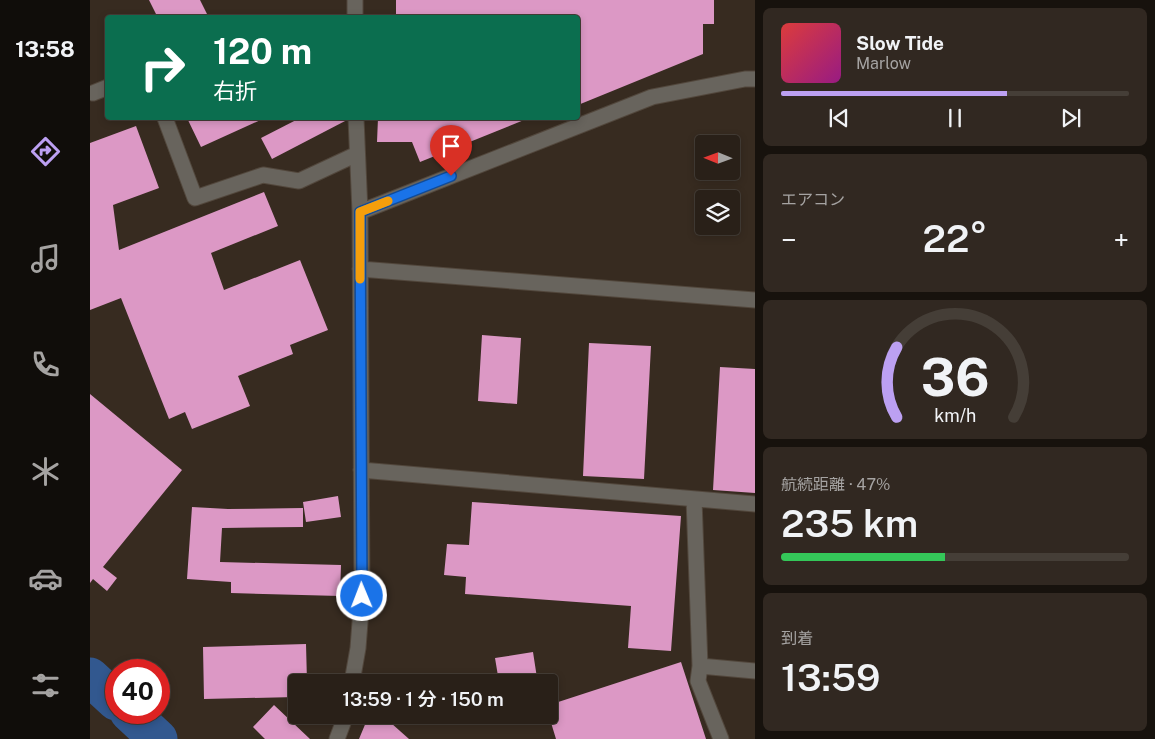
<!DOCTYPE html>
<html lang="ja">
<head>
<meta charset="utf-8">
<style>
	:root { --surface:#292018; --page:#312821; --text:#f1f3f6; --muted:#a5a3a2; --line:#453e37; --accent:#bca0f2 }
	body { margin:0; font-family:"Public Sans","Noto Sans JP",sans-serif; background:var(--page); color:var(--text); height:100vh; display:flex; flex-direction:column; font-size:19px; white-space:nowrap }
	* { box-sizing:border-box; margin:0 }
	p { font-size:16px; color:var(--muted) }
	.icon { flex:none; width:28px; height:28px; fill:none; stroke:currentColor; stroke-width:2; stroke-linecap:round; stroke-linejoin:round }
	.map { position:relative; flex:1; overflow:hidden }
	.drawer { display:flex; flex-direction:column; gap:8px; padding:8px; background:#17120d; width:400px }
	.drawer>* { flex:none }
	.top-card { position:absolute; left:15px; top:15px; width:475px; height:105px; border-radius:5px; box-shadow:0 2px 8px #0003,0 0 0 1px var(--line); background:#0b6e4f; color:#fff; overflow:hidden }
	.needle { width:32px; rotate:271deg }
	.buttons { position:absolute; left:605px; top:135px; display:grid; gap:10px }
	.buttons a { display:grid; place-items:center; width:45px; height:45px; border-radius:5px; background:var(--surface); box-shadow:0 2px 8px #0003,0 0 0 1px var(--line); font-size:25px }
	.speed { position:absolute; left:15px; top:659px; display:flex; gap:10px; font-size:25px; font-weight:700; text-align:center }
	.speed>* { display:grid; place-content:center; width:65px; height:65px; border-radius:50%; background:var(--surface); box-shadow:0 2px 8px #0003,0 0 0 1px var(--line); line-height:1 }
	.speed .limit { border:8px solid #d22; background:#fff; color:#111 }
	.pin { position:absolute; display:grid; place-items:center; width:42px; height:42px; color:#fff; margin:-51px -21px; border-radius:50% 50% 50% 0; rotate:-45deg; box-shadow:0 0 5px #0007 }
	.pin .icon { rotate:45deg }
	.me { position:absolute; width:55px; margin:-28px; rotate:359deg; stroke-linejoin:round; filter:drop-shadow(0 0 4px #0008) }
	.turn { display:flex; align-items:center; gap:18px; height:105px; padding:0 25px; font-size:22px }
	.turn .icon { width:65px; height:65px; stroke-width:2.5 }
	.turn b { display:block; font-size:35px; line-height:42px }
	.big { font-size:38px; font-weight:600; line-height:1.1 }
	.drawer .widget { flex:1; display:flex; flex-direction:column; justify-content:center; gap:8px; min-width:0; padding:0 18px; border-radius:8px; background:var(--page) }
	.drawer .dial { align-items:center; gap:0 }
	.dial svg { height:130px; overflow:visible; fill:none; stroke:var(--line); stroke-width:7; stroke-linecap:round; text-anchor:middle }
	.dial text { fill:var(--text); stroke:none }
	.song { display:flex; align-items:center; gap:15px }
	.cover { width:60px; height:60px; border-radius:8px; background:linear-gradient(135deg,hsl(0 70% 55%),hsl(310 70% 35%)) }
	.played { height:5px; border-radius:2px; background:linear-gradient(90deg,var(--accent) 65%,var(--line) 65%) }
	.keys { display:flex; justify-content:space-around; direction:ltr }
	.heat { display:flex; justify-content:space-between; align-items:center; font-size:28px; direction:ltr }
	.charge { height:8px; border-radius:4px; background:linear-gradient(90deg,#34c759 47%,var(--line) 0) }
	.trip { position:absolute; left:198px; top:674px; width:270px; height:50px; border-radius:5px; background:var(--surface); box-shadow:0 2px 8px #0003,0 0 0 1px var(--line); font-weight:600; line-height:50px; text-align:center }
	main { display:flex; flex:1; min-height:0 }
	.tab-bar { display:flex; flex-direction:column; width:90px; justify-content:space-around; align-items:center; background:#100d0a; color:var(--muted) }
	.tab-bar .icon { width:35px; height:35px }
	.tab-bar .current { color:var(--accent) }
	.tab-bar b { font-size:22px; color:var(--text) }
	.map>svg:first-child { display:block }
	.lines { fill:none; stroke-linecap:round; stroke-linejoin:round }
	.river { stroke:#32588f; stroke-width:39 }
	.building { fill:#dc98c5 }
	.minor-casing { stroke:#52473c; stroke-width:17 }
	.minor { stroke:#68645d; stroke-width:15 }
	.route-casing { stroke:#114b97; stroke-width:12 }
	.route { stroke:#1a73e8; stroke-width:9 }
	.slow { stroke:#f59e0b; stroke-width:9 }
</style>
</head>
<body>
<main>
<nav class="tab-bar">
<b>13:58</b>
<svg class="icon current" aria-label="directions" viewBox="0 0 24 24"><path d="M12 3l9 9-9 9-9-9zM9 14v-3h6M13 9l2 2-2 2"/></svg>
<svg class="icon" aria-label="music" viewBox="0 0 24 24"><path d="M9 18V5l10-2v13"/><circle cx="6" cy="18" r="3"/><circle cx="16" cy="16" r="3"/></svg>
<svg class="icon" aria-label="phone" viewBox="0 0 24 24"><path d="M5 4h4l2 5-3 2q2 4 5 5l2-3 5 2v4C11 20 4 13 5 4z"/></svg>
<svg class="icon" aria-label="climate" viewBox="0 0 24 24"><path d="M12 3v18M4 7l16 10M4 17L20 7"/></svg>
<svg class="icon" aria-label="car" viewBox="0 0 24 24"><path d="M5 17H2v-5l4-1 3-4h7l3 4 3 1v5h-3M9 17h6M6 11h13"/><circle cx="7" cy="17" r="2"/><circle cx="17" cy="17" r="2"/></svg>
<svg class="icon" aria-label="filters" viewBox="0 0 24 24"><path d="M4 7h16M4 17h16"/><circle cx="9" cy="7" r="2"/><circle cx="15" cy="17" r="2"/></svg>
</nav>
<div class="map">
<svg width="665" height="739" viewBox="0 0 665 739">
	<rect width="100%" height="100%" fill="#372b20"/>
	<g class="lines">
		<path class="river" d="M0,677L26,701
			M39,712L68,739"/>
	</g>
	<path class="building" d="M59,0H110L119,18H68Z
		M306,0H624V24H613V54L488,105V18H306Z
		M97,118H175L111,147Z
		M210,118H257V120L182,159L171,138Z
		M288,118H439L330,162L322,142H287Z
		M46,126L69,188L23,205L29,250L174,192L188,226L121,253L134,290L210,260L238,330L200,345L203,354L148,376L160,406L102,429L95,412L79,419L31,298L0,310V143Z
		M392,335L431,338L427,404L388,401Z
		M499,343L561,346L554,479L493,476Z
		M630,367L665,369V493L623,490Z
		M0,394L92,470L13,567L27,578L17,591L3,579L0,583Z
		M248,496L251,517L216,522L213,502Z
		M382,502L591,516L581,651L538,648L541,606L375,594L376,577L354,575L357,544L379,545Z
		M102,507L138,509L213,508V527L132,528L130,562L251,565L250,596L141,593V582L97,579Z
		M216,644L217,682H206V697L114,699L113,647Z
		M443,652L447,678L422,682H409L405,658Z
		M591,662L616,739H466L459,716V705Z
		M184,705L220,739H175L163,727Z
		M279,715H292L319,739H269Z"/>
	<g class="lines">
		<g class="minor-casing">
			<path id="minor" d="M265,0V18
				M3,93L18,87
				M75,118L105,198L173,175L209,181L267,154
				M270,212L562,97L655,79H665
				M270,269L665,300
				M271,470L665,504
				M604,499L610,666L608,681L631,739
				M610,666L665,671
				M262,682L268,648L272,596L270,212L266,118
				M247,739L256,715"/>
		</g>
		<use href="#minor" class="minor"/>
	</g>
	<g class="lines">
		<g class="route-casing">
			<path id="route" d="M272,596L270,212L361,176"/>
		</g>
		<use href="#route" class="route"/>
		<path class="slow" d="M270,279V212L298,201"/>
	</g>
</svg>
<div class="buttons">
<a><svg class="needle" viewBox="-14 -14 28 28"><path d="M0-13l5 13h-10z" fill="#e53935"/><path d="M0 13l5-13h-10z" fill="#a5a3a2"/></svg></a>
<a><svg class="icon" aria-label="layers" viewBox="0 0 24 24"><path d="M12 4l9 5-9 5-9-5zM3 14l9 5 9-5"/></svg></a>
</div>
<div class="speed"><div class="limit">40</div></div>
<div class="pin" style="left:361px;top:176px;background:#d93025"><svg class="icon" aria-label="arrive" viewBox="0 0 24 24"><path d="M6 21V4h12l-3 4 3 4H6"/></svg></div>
<svg class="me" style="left:272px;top:596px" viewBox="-20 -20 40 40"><circle r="17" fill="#1a73e8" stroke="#fff" stroke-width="3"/><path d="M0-11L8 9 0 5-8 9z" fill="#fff"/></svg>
<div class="trip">13:59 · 1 分 · 150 m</div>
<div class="top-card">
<div class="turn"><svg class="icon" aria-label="right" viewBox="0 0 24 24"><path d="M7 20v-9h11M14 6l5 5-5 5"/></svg><div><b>120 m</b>右折</div></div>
</div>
</div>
<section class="drawer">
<div class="widget">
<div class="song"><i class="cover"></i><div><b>Slow Tide</b><p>Marlow</p></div></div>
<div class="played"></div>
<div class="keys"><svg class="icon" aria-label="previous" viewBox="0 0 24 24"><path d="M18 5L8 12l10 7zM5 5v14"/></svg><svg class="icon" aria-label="pause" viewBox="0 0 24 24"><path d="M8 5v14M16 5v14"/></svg><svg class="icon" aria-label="next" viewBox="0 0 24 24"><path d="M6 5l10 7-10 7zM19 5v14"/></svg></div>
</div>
<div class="widget"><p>エアコン</p>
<div class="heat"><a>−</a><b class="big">22°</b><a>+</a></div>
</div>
<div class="widget dial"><svg viewBox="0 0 100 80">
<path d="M14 69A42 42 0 1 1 86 69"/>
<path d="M14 69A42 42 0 0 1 14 26" stroke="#bca0f2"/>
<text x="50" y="56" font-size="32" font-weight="700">36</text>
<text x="50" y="72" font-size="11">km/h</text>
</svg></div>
<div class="widget"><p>航続距離 · 47%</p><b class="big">235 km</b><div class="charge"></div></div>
<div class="widget"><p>到着</p><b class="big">13:59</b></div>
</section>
</main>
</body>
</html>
